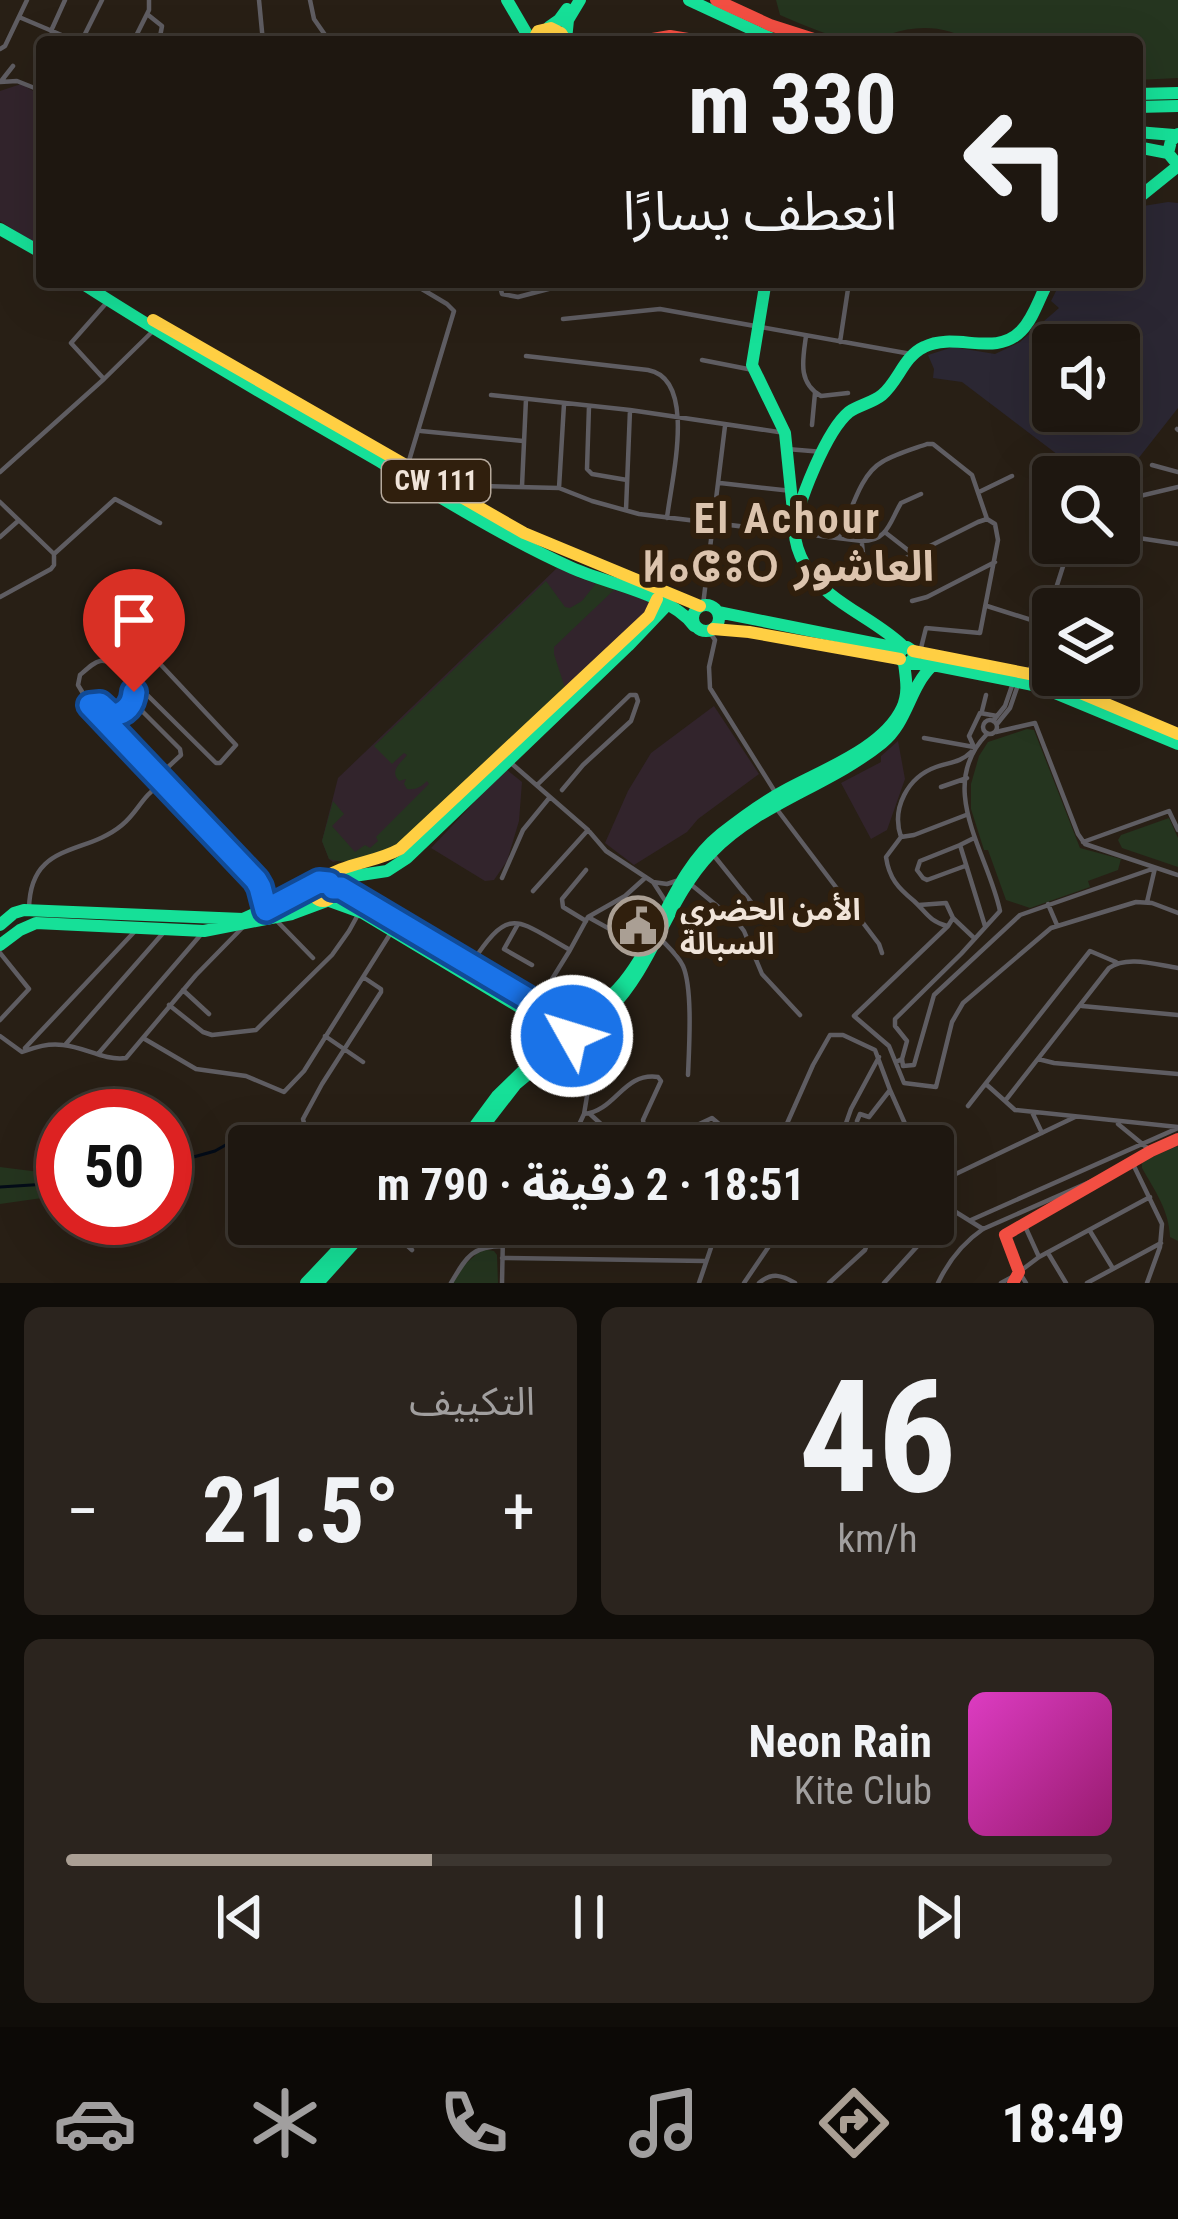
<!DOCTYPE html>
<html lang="ar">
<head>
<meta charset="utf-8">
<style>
	:root { --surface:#1e1710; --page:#2b241e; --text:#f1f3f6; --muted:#a19f9f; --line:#3c3630; --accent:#aa9f94 }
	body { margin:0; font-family:"Roboto Condensed","Noto Sans Arabic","Noto Sans Tifinagh",sans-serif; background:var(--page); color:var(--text); direction:rtl; height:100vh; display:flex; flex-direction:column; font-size:45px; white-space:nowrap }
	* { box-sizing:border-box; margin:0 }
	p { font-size:39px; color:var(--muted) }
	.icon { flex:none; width:66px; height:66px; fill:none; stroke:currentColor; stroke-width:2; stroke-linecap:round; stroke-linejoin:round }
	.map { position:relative; height:1283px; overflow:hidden; direction:ltr }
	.drawer { display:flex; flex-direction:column; gap:24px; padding:24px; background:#100d09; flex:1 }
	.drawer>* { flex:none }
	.guide { position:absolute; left:36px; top:36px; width:1107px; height:252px; border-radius:12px; box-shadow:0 12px 48px #0002,0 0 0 3px var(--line); direction:rtl; background:#1e1710; color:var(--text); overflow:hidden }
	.fabs { position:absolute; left:1032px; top:324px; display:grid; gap:24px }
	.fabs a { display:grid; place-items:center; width:108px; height:108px; border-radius:12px; background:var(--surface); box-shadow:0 12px 48px #0002,0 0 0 3px var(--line); font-size:60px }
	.speed { position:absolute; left:36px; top:1089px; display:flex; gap:24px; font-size:60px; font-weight:700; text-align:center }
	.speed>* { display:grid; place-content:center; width:156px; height:156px; border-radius:50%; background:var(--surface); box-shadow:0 12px 48px #0002,0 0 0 3px var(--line); line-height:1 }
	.speed .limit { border:18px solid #d22; background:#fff; color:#111 }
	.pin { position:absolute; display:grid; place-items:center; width:102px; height:102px; color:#fff; margin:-123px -51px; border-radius:50% 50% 50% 0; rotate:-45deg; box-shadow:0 0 12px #0007 }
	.pin .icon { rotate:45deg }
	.me { position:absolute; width:132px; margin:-66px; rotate:309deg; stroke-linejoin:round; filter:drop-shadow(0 0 9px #0008) }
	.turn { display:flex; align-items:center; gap:42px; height:252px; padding:0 48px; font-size:54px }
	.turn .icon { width:156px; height:156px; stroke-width:2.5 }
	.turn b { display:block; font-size:84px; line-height:102px }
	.big { font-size:90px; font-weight:700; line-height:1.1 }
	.drawer .card { flex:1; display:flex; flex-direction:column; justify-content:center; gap:18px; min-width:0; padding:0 42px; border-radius:18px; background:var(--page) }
	.drawer .dial { align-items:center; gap:0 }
	.dial b { font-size:156px; line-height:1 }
	.song { display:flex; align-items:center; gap:36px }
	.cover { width:144px; height:144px; border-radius:18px; background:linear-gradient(135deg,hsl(310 70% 55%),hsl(320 70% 35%)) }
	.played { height:12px; border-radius:6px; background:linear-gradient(90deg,var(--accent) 35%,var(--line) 35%) }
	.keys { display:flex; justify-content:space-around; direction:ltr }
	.heat { display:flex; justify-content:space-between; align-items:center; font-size:66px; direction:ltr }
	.drawer .tiles { flex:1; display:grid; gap:24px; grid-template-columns:1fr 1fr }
	.card:last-child { grid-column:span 2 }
	.trip { position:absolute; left:228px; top:1125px; width:726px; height:120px; border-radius:12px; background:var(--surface); box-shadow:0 12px 48px #0002,0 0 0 3px var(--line); font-weight:700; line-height:120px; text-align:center; direction:rtl }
	.dock { display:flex; height:192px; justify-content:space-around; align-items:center; background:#0c0906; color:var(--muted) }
	.dock .icon { width:84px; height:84px }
	.dock .on { color:var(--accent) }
	.dock b { font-size:54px; color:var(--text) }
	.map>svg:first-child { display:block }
	.industrial { fill:#2b2733; fill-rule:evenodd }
	.education { fill:#32242c }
	.green { fill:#25351f }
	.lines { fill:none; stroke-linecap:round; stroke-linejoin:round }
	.stream { stroke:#040c18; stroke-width:3 }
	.street { stroke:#5f5d62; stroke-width:4.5 }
	.fast { stroke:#16e098; stroke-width:12 }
	.slow { stroke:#ffcf43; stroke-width:12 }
	.jam { stroke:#f24e42; stroke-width:12 }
	.route-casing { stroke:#114b97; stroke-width:30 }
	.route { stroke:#1a73e8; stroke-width:21 }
	.labels { text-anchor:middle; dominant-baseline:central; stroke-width:12; stroke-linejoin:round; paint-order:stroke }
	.shield { fill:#301f0d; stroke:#b6a99c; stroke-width:3 }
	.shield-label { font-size:27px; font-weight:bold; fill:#f0e4d9 }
	.poi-label { font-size:30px; font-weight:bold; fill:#f0e4d9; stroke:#301f0d; text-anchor:start }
	.district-label { font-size:42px; font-weight:bold; letter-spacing:3px; fill:#dcc4ae; stroke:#301f0d }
</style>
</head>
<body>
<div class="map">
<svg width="1178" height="1283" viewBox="0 0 1178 1283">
	<rect width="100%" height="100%" fill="#281f15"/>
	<path class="industrial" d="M1168,202L1178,203V408L1119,483V477H1087L962,382L933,378L934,369L928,355L953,347L995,354L1020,342L1059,308L1051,301L1056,291L1069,282H1137V207ZM1053,345H1119V411H1053Z"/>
	<path class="education" d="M21,84L42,96V248L0,221V91Z
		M558,567L579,578L651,602L650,610L402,845L333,862L329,859L322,841L338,778Z
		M714,706L759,774L698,819L687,832L634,865L605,843L628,791L651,753Z
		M898,741L905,779L887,830L871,839L841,783L881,762V756Z
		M506,769L522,782L519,821L507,861L494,880L485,881L431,848Z"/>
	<path class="green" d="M776,0H1178V78L1137,80V42H973C948,26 918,24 890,34C880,38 873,43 862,42C834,39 806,26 780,15Z
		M546,581L565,607L570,608L582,601L597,582L616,588L554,647V654L566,691L402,845C381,858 352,866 329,859L322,841L333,801L344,814L332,826L355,852L365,845L370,848L378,841L376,837L429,784L427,781C421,787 416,790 407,789L404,784L406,779L399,781C389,770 401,763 407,755L404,753L392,764L374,746Z
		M1027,729L1034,730L1080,848L1121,859L1118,870L1088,881L1090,887L1030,908L1006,900L988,850H984L971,809V784L979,756L988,742Z
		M1169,818L1178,838V867L1122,848L1118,840L1121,835Z
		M1178,1146V1241L1170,1237C1169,1210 1155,1191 1142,1168V1161Z
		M0,1167L63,1175V1195L0,1204Z
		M482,1249L494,1251L497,1255L498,1283H453L461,1268Z"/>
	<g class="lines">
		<path class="stream" d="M165,1165L215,1151L238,1138
			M0,1187L63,1183"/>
		<path class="street" d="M259,0L263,42
			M310,0L314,19L330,42
			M147,14L162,26L159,42
			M19,17L78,42
			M51,31L65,0
			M81,42L102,0
			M133,42L149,10V0
			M353,42C374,32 388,35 410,42
			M0,49L5,46L27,0
			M2,80L13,66
			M0,82L17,81L42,91
			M499,282L502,294L518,297L575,282
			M563,319L660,309L911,354
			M806,336C803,359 797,382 821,396L848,393
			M840,342L848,289
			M526,356L648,370C698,379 671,481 667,518
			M702,360L753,370
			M104,379L71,343L109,300
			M491,395L630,410L785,433
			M589,406L587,469L592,474L627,480
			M812,425L815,393
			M1177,429L1178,430
			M421,431L523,441
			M787,449L823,452
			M408,464L454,311L447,304L410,282
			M1152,465L1178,472
			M418,468L448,479L482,486L559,488L592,501L639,514L862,541C888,541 890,521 901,503L921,494
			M0,472L104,379L155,329
			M720,483L792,491
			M522,486L526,399
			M559,488L564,404
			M979,492L1012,476
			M1119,501L1178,487
			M0,502L54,554
			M626,510L630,410
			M886,533L913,554
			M1119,535L1178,544
			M0,537L18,521
			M839,537C851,514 859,475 882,462C895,454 913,449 927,444H933L972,475L987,519
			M862,544L863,554L872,572L876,573L978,522L987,519L995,524L998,540L980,633L926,628L920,652
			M0,597L51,569L54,565V554L115,499L160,523
			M912,601L927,597L995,562
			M703,605L725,426
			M987,606L1044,624
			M709,631L715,640L709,667L710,688L777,795
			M121,669L140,650L148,651L236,745L220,763H216L121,669C101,655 97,660 80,675L78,685L90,705L162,783
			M1029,673L1066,557L1075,543
			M90,705L104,706L161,767L167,768L181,755L180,749L133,702
			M982,711L986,695
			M112,715L120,714L133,702L134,680
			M983 727a7 7 0 1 1 14 0a7 7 0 1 1-14 0Z
			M993,721L1005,706L1014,680
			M997,724L1010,708L1019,682
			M996,732L1035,723L1078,834L1085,844L1178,875
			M924,738L974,747L969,736L980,713L997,716
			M511,763L588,830L606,851L653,882
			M537,785L630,695H636L638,701L631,721L583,765L562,790
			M941,787L967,778
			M776,808L879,944L882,953
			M901,837C891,808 908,777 936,767C950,762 960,763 971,752
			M974,838L960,845L985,926
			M1083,842L1169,811L1178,830
			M960,845L920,861L917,870L923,878L927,880L965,866
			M711,852L768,923
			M502,878L523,830L550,797
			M688,882L738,923L744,931L762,974L800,1015
			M533,891L588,830
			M666,902L653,882L667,884L676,881
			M1147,902L1155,868
			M1048,904L1057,925
			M919,905L946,903L953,918L973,937
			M29,909C30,841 85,856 122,825C138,812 141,797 162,783L256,880L261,898
			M253,912L261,898L266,911
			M588,917L644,948
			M953,918L948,926L854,1016L889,1046L904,1083L936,1087L952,1022L963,1003L1051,928L1136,902L1152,903L1178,913
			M275,919L313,958
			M586,921L563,907L562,899L586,870
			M518,924L504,949L532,965
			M947,926C930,922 926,912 914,901C898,888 889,878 886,857L901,837L914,835L966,815
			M658,936C666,945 678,955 683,966C693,989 689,1049 688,1075
			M570,950L588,917L625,896L645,878
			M0,953L29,989L0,1020
			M471,964C510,905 515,919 570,950L536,1005
			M1178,968C1157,965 1127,955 1109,968L1005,1101L1015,1110L1178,1127
			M183,990L209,1014
			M169,1005L203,1032L212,1035L256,1030L332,955L349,931L360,911
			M1082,1006L1178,1015
			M0,1036L22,1052C36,1047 48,1043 63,1045C85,1047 104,1061 126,1058L196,975L244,926
			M325,1036L363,1062
			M143,1038L196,1069L246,1076L284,1092L304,1071L392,931
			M65,1045L164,932
			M25,1048L137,929
			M98,1054L204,931
			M902,1059L903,1066L914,1065L934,995L1020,915L1155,868
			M1038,1059L1054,1063L1178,1074
			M896,1062L902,1059L907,1041L895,1026V1019L961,954L1000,911C988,853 935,787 987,734
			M987,1085L1005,1101
			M968,1106L1090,951L1116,962
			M1032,1112L1042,1133
			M584,1114C616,1111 623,1072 658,1077L661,1081L643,1120L644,1126L678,1134L712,1118L745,1146
			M590,1114L625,1146
			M857,1121L860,1114L869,1117L890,1090L906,1126L898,1146
			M1118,1124L1151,1151
			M581,1130L599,1146
			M327,1146L320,1138L305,1127L303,1119L322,1084L381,992V989L363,977
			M569,1146L584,1114L600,1019
			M777,1146L813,1065L830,1035H843L875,1050L890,1090
			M838,1146L851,1109L879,1057
			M1132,1162L1162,1224L1160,1247L1147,1283
			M948,1211L936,1200L934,1193L939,1182L1075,1117
			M971,1220L1178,1128
			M384,1224L412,1250
			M686,1224L709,1245
			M861,1224L872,1237
			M1024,1224L1039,1257
			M1090,1231L1112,1267
			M1048,1253L1066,1283
			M502,1258L705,1261
			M451,1283C466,1258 471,1246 503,1246
			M502,1283L503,1234L509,1224
			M699,1283L719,1224
			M744,1283L784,1224
			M759,1283C772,1272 782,1275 795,1283
			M829,1283L865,1250L875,1224
			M884,1283L951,1209L983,1229
			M938,1283C948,1262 964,1242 983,1229L1092,1181
			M1001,1283L1014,1276
			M1026,1283L1019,1272L1039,1257L1150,1197
			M1087,1283L1161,1243"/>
		<path class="fast" d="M507,0L531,41
			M689,0L779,42
			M549,27L559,20L567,9
			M566,40L568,20L580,0
			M1137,94L1178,93
			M1137,107L1178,106
			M1137,132L1174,135
			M1178,134L1171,141L1168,153L1178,165
			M1137,147L1168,153
			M1137,199L1178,166
			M0,229L42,253
			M80,282C178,345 278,403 379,461C442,498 505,538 572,568C607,584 671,594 694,626
			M762,282L765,286L752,365L785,433L794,521
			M693 618a13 13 0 1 1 26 0a13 13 0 1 1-26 0Z
			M718,612L902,649
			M904,647C874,617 826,603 805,565C799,554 794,541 795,529C798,501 827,430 849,412C859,405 872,403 882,395C899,381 903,357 924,347C955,331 995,358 1021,331C1034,318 1039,298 1048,282
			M910,662L914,657L913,651L907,647L902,649L898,657L904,663L933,665L1038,686L1178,744
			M332,886L347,877L387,871L407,858L628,646L668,604
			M333,888H341L559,1019
			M327,900L363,913L534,1016L545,1032
			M0,925L14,913L24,910L243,919L315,886
			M0,945L20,930L36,923L204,931L292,914L327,901
			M544 1033a14 14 0 1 1 28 0a14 14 0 1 1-28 0Z
			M565,1021C653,998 655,887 721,834C740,819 760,804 782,792C819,771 883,749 902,708C909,693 906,679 904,663
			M572,1036C585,1028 599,1020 610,1009C654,964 667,899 711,853C759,803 829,786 882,743C908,722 909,688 932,666
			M460,1146L497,1096L539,1055L547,1041
			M468,1146L516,1084L562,1046
			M306,1283L362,1224
			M318,1283L371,1224"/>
		<path class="slow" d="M532,42L538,31L551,28L561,33L566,41
			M153,320L524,533L700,606
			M713,629L749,632L900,659
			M913,651L1040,676L1178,734
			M313 891a10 10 0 1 1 20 0a10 10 0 1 1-20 0Z
			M319,882C343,862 373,864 400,849L649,616L657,599"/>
		<path class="jam" d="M716,0L770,25L823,42
			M635,42L670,36L706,42
			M1013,1283L1019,1272L1005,1235L1151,1151L1178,1139"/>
	</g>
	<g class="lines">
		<g class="route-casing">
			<path id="route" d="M134,692C133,705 126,714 112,715L100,704L90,705L256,880L260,887L266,910L319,882L329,883L333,888H341L565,1021L571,1027L572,1036"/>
		</g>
		<use href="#route" class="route"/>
	</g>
	<defs>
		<g id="civic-ring" transform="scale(3)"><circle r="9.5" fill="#301f0d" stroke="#aa9f94" stroke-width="1.5"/><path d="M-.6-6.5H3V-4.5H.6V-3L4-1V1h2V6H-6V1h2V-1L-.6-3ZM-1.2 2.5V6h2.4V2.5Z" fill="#aa9f94"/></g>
	</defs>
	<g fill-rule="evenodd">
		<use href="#civic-ring" x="638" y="926"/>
	</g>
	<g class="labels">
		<rect class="shield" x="382" y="460" width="108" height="42" rx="9"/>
		<g class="shield-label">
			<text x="436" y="481">CW 111</text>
		</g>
		<g class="poi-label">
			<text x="680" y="909">الأمن الحضري<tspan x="680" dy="34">السبالة</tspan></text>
		</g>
		<g class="district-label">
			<text x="788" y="518">El Achour<tspan x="788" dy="48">ⵍⴰⵛⵓⵔ العاشور</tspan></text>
		</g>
	</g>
</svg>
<div class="fabs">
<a><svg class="icon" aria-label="sound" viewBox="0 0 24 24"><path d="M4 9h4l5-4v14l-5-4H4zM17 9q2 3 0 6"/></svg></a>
<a><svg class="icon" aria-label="search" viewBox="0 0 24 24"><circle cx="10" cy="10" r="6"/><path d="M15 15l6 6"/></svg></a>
<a><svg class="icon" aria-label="layers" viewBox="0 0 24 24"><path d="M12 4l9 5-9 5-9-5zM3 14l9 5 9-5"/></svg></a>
</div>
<div class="speed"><div class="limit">50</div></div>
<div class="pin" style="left:134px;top:692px;background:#d93025"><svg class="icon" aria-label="arrive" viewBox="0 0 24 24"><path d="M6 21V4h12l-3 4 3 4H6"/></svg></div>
<svg class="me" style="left:572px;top:1036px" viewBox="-20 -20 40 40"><circle r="17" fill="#1a73e8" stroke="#fff" stroke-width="3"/><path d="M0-11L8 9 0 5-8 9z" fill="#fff"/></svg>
<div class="trip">18:51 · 2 دقيقة · 790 m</div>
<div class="guide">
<div class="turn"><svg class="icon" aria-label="left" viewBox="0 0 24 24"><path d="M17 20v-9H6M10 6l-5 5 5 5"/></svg><div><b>330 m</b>انعطف يسارًا</div></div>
</div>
</div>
<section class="drawer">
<div class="tiles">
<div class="card dial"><b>46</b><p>km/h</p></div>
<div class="card"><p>التكييف</p>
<div class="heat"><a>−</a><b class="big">21.5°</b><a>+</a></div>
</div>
<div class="card">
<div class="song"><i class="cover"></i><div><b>Neon Rain</b><p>Kite Club</p></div></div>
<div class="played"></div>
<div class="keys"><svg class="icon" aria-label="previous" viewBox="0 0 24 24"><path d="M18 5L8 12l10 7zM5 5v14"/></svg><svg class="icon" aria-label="pause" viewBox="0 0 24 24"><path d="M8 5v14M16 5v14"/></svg><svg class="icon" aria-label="next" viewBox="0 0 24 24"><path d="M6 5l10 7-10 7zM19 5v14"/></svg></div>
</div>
</div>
</section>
<nav class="dock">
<b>18:49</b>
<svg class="icon on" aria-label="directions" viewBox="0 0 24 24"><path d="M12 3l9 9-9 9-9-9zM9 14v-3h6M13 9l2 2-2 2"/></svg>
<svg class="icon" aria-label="music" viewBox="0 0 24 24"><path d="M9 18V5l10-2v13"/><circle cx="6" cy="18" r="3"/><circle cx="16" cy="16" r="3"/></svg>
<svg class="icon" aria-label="phone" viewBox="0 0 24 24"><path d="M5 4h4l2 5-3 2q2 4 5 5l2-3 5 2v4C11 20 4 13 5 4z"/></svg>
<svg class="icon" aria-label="climate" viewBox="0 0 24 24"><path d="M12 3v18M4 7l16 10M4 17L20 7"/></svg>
<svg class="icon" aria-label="car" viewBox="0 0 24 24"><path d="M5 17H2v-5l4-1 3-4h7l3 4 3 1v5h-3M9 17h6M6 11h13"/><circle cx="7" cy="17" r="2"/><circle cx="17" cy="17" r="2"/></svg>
</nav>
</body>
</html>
